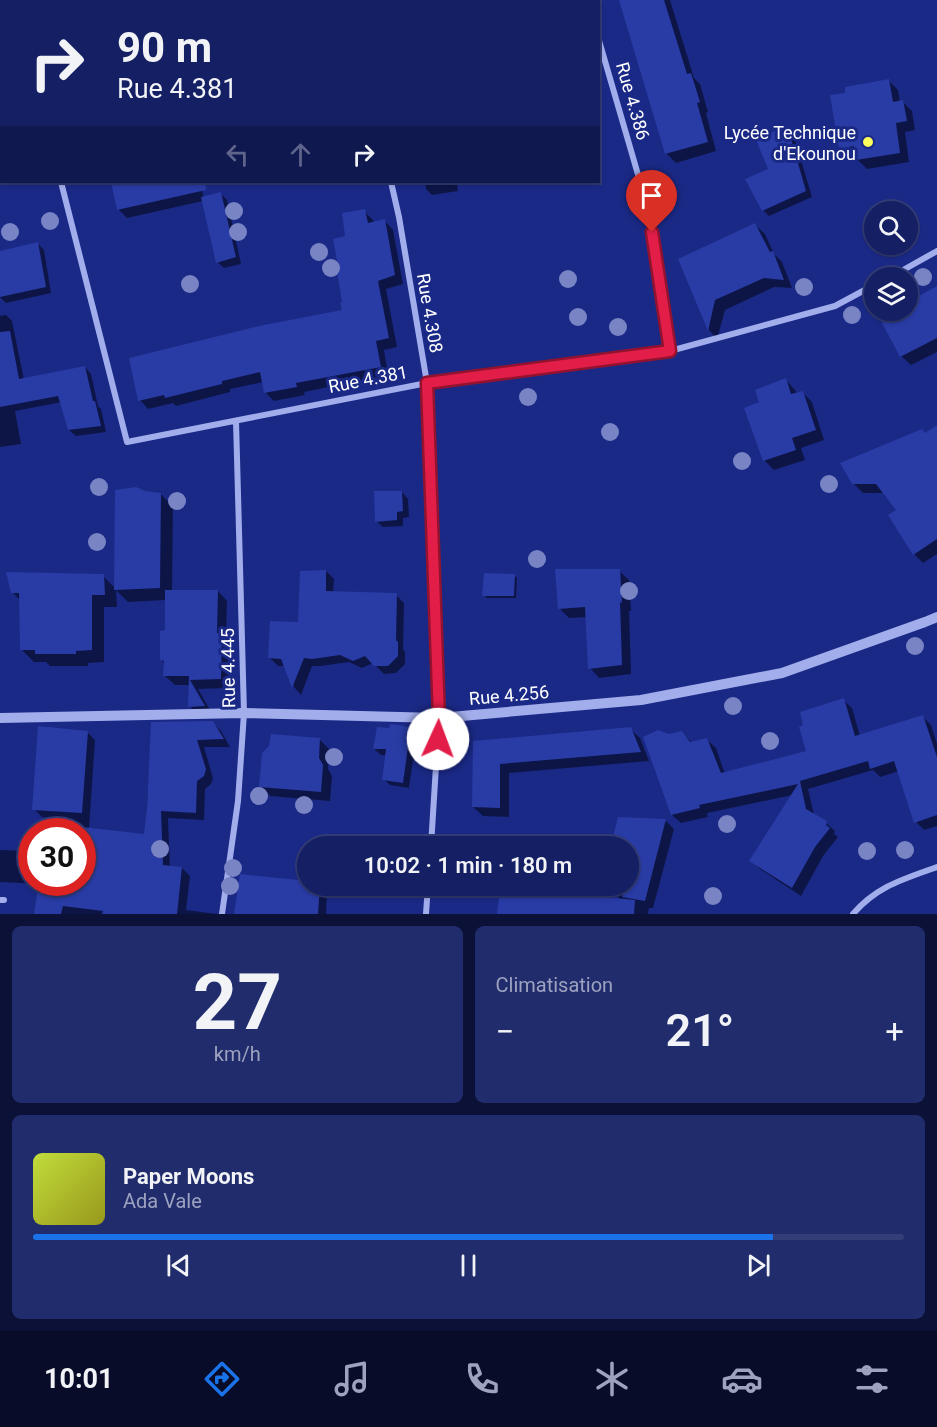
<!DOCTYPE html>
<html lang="fr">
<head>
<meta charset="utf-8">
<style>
	:root { --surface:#141f64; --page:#212c6d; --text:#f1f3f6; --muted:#9da2bf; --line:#333d78; --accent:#1a73e8 }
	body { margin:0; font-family:Roboto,sans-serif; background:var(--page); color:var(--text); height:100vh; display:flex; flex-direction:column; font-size:22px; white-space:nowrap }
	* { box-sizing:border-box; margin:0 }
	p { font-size:20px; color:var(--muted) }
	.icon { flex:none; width:33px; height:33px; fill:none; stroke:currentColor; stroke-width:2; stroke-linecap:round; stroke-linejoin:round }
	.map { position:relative; height:914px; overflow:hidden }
	.drawer { display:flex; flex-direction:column; gap:12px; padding:12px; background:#0b1137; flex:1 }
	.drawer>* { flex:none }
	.top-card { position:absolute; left:0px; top:0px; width:600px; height:183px; box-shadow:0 2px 4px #0004,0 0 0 2px var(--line); background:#141f64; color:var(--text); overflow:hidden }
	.controls { position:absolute; left:864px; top:201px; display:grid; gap:12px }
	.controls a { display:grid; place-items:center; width:54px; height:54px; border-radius:50%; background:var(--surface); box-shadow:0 2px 4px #0004,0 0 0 2px var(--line); font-size:30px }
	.speed { position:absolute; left:18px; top:818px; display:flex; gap:12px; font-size:30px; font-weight:700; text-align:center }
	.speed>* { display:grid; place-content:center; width:78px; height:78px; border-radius:50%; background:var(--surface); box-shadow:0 2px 4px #0004,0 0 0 2px var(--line); line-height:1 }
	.speed .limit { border:9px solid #d22; background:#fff; color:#111 }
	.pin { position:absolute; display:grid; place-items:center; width:51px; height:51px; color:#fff; margin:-62px -26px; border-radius:50% 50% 50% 0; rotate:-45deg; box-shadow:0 0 6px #0007 }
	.pin .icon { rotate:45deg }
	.me { position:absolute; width:66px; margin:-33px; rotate:2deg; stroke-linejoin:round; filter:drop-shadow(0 0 4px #0008) }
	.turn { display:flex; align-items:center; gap:21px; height:126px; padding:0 18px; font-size:27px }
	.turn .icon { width:78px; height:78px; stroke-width:2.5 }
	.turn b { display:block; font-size:42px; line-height:51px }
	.lanes { display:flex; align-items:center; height:57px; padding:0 18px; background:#0003; justify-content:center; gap:30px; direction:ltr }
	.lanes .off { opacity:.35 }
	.big { font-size:45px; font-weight:600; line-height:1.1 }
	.drawer .card { flex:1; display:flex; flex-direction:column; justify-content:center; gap:9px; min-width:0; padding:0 21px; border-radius:9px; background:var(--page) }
	.drawer .dial { align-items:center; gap:0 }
	.dial b { font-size:78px; line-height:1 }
	.song { display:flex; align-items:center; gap:18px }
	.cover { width:72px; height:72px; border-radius:9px; background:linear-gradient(135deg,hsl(70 70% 55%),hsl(60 70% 35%)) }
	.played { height:6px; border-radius:3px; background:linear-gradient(90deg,var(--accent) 85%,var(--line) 85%) }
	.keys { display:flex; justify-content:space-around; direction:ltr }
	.heat { display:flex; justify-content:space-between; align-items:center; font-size:33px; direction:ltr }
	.drawer .tiles { flex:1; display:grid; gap:12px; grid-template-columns:1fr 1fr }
	.card:last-child { grid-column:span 2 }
	.trip { position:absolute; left:297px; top:836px; width:342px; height:60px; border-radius:30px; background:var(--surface); box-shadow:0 2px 4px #0004,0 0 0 2px var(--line); font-weight:600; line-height:60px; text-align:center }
	.tabs { display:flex; height:96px; justify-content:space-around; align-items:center; background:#080c28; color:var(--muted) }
	.tabs .icon { width:42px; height:42px }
	.tabs .current { color:var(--accent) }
	.tabs b { font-size:27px; color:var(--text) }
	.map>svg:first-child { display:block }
	.shadow { fill:#0007 }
	.building { fill:#293ba4 }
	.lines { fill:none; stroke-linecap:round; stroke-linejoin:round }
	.minor { stroke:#a2adec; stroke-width:6 }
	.tertiary { stroke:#a2adec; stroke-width:10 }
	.tree { fill:#7984c5 }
	.route-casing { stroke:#92132f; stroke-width:15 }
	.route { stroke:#e11d48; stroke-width:10 }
	.poi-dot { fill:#fcfe5e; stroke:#1a2986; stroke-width:2 }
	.labels { text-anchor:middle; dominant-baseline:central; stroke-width:6; stroke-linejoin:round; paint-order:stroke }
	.street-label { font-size:18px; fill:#fff; stroke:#1a2986 }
	.poi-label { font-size:18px; fill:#fff; stroke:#1a2986; text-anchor:end }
</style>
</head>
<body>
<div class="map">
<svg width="937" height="914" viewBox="0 0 937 914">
	<rect width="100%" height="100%" fill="#1a2986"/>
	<path class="shadow" d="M63,0H151V2H64Z
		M170,0H309V2H170Z
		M484,0H559L560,2H484Z
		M621,0H670L694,78L700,84L708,112L706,113L716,151L676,163L667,154Z
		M888,80L898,90L900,102H903L912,111L915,130L905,132L909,162L867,169L857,159V156L850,157L840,148L847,94Z
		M787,127L793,133L812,197L769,216L763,210Z
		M112,182H200L204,198L221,194L227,200L241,264L224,268L217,262L203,201L127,218L119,210Z
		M425,182H457L458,191L432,195L426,189Z
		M364,211L373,220L374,223L385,221L393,230L403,284L386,289L397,347L384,350L388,375L304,392L305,395L274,401L265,392L263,382L230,389V392L176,406L173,403L148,409L140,400L343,311L347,237Z
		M755,225L765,234L774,254L782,262L792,288L774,287L725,310L717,339L709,330L680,260Z
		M38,244L44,250L51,293L6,303L0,297V252Z
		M937,287V352L911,365L901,356L908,303Z
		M6,315L12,321L24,380L85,367L91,374L98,406L101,409L106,432L76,436L69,430L62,402L15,411L21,444L0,447V316Z
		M786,380L795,390L797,394L802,392L812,402L824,440L801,448L805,460L774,470L764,460L761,403Z
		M937,427V554L923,563L914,554L898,510L885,493H863L853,483Z
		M402,492L408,499L409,517L403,518V526L383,527L376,521Z
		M144,493L161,494L173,507L172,591H218L227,601L226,640L231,644L230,688L198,689L213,715L199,716L190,706V685H175L165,676V664L161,660L166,632V600L128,602L116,590L117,607H104V662L88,663V666H50L46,662H34L21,649V601L12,592L103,576L115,588Z
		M326,571L334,579L333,593L396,595L404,603L403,649L405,652V664L396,673L384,674L373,663L362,668L349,662L321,666H312L301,695L294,687L286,666H278L270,658L299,624Z
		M619,571L629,580L631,611H629L631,674L599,678L590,668L587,617L569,618L560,609Z
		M514,575L517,578L516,598H487L484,595Z
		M843,700L852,708L860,736L922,716L931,725L937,744V826L924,830L916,822L899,771L880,777L873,770L808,789L814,815L826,823L835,831L834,834L838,837L823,856L801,896L760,869L751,861L793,795L707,813L708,817L681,823L672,815L669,735L682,732L692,743L707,740L716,748L725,774L808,752Z
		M213,723L221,731L230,747H204L213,778L211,784L205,789L204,820L168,818L170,867L182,868L190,876L186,910L217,914H36L40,884L0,882V850L32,851V882H82V831H48L49,818L42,817L34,809L87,732L95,740L89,829L145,835L152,724Z
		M409,728L413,732L432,734L438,740V752L414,753L409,788L390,785L384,779L387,755H381L374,749Z
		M630,729L640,738L649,761L509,773V817L483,816L473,807L475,743Z
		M319,739L329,749L328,769L332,776L330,801L270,796L261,786Z
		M665,820L674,829L653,908H649L648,914H499L618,899L622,885H628V846H619L614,841Z
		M308,885H321L327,891L326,914H236Z"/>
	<path class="building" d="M619,0H664L687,74L691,73L700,102L697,103L708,142L665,154Z
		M889,79L893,102L903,100L907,121L896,123L900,153L856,160L854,146L839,149L830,95L845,93V87Z
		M787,125L806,191L762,211L745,179L768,169L756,140Z
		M111,182H205L206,190L117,210Z
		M221,192L236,257L216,263L201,197Z
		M365,209L368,223L385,219L395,275L378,281L389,338L376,341L381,367L296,383L297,387L264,393L260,372L222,381V384L165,398L164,395L138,401L129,358L259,326L342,310L340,303L342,302L337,271H339L333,239L345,236L342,213Z
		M755,223L770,252L773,251L784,280L764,278L715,300L708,331L678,259Z
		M38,242L46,287L0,297V251Z
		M937,286V338L900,357L879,317L891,310H908V302Z
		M10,331L19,379L85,366L93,401H95L101,426L68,430L58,396L0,407V332Z
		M786,378L791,394L803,391L816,430L792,438L796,450L763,461L744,408L759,402L755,390Z
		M937,425V539L913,555L888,515L896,510L876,484H852L840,463L922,429L925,433Z
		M136,487L145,491L161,493L160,588L114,590L115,490Z
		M374,491H402L403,511L397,512V520L375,522Z
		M555,569H620L622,603L620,602L622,665L588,669L585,607L558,609Z
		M326,570V591L397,593L396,640L398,642V656L388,666H374L365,656L353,661L340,655L312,659L304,658L292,688L281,659L268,658L270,621L298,622L300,571Z
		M6,572L104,574L105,595H92V650L76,651V654H35V650H20L19,593H11Z
		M484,573L515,574L514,596H482Z
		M165,590H218L217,633H222L221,679L190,680L205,706L188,707L189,676H163L164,661L160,660V631L165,630Z
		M844,698L855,736L923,715L937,757V815L914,823L894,761L870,769L868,761L800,781L806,809L827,821L826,825L830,828L815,847L792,888L749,861L798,784L699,805L700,808L671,815L643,737L658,730L669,734L682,731L690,742L707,738L721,773L806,751L799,727L803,725L800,712Z
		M213,721L224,739L197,740L206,769L204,776L197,781L196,813L161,811L163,865L182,867L177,914H102L103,911L63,906L61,914H34L39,882H82V827L144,834L147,806L151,722Z
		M390,724L410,727V730L433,732L432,746L408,747L403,783L382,780L386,749H373L377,727L389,728Z
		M38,726L88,731L82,813L32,810Z
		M631,727L641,752L500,764V808L472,807L473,741Z
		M271,734L320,738L319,758L323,765L321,792L259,787L262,753L269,746Z
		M618,817L666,819L645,901L622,897L625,885H628V846L612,841Z
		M240,874L308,881V885H320L318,914H234Z
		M500,886L635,900L634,914H497Z"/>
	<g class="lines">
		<path class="minor" d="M4,0L5,2
			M345,0V2
			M588,0V2
			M598,37L648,209L670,351
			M61,182L127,442L427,383L670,351L835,306L874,285
			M391,182L399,217L427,383L439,718L431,846
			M889,278L937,251
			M0,900H4
			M222,914L238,801L244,713L236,421
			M426,914L428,885
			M853,914C877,886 904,879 937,867"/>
		<path class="tertiary" d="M0,718L244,713L439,718L641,700L782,673L925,622L937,617"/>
	</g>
	<g class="tree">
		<circle cx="234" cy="211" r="9"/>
		<circle cx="50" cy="221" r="9"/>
		<circle cx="10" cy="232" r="9"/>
		<circle cx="238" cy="232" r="9"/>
		<circle cx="319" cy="252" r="9"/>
		<circle cx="331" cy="268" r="9"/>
		<circle cx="923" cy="277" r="9"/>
		<circle cx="568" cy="279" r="9"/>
		<circle cx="190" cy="284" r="9"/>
		<circle cx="804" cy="287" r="9"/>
		<circle cx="852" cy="315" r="9"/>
		<circle cx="578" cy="317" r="9"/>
		<circle cx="618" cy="327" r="9"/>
		<circle cx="528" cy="397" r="9"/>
		<circle cx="610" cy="432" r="9"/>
		<circle cx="742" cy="461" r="9"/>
		<circle cx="829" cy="484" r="9"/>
		<circle cx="99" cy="487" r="9"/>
		<circle cx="177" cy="501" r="9"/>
		<circle cx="97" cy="542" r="9"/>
		<circle cx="537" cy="559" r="9"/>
		<circle cx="629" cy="591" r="9"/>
		<circle cx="915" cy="646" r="9"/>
		<circle cx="733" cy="706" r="9"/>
		<circle cx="770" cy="741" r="9"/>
		<circle cx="334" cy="757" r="9"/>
		<circle cx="259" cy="796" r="9"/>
		<circle cx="304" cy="805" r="9"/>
		<circle cx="727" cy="824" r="9"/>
		<circle cx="160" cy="849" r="9"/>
		<circle cx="905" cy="850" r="9"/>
		<circle cx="867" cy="851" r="9"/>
		<circle cx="233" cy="868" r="9"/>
		<circle cx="230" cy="886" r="9"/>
		<circle cx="713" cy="896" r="9"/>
	</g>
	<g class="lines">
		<g class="route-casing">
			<path id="route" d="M438,739L439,718L427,383L670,351L652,232"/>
		</g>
		<use href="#route" class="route"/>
	</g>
	<circle class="poi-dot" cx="868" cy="142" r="6"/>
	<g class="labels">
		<g class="street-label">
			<text transform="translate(633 101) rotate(74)">Rue 4.386</text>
			<text transform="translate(430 313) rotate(80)">Rue 4.308</text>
			<text transform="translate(368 379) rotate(-11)">Rue 4.381</text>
			<text transform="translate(228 668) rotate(-91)">Rue 4.445</text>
			<text transform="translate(509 695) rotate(-5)">Rue 4.256</text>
		</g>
		<g class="poi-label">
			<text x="856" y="132">Lycée Technique<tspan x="856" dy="21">d'Ekounou</tspan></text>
		</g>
	</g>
</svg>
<div class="controls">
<a><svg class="icon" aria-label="search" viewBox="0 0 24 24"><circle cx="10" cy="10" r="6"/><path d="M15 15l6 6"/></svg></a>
<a><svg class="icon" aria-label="layers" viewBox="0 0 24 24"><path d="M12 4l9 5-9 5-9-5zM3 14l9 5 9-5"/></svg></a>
</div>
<div class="speed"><div class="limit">30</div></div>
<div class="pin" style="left:652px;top:232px;background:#d93025"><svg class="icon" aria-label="arrive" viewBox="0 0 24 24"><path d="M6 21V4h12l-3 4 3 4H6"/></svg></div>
<svg class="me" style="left:438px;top:739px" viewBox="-20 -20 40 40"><circle r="19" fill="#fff"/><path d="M0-13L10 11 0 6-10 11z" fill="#e11d48"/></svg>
<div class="trip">10:02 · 1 min · 180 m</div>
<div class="top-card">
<div class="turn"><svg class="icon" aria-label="right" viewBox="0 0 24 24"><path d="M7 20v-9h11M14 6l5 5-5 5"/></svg><div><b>90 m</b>Rue 4.381</div></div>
<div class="lanes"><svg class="icon off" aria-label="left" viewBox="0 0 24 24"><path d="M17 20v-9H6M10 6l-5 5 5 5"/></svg><svg class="icon off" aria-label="ahead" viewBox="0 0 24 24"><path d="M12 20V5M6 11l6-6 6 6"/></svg><svg class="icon" aria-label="right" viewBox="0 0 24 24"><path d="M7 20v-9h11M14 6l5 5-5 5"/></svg></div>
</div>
</div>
<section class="drawer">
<div class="tiles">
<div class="card dial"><b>27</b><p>km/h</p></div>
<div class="card"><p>Climatisation</p>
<div class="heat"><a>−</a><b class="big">21°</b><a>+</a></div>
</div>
<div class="card">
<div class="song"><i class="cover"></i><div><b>Paper Moons</b><p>Ada Vale</p></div></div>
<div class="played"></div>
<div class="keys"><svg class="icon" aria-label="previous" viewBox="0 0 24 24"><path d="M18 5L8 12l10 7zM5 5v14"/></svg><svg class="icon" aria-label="pause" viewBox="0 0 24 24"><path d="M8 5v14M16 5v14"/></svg><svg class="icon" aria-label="next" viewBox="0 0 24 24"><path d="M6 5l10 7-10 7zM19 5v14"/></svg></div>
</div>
</div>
</section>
<nav class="tabs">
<b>10:01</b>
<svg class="icon current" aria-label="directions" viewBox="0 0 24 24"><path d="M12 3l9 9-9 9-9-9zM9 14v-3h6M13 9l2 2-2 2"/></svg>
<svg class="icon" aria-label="music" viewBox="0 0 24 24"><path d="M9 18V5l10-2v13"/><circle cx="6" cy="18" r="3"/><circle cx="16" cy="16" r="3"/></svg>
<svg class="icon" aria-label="phone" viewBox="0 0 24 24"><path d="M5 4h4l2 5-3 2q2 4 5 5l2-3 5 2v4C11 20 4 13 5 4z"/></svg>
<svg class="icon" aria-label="climate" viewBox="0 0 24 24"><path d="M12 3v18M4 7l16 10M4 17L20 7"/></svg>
<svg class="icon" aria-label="car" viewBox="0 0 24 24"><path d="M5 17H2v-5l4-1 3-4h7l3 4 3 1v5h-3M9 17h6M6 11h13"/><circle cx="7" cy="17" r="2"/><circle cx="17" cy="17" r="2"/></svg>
<svg class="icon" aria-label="filters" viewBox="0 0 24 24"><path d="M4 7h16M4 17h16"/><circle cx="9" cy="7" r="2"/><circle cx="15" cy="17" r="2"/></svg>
</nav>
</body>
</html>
